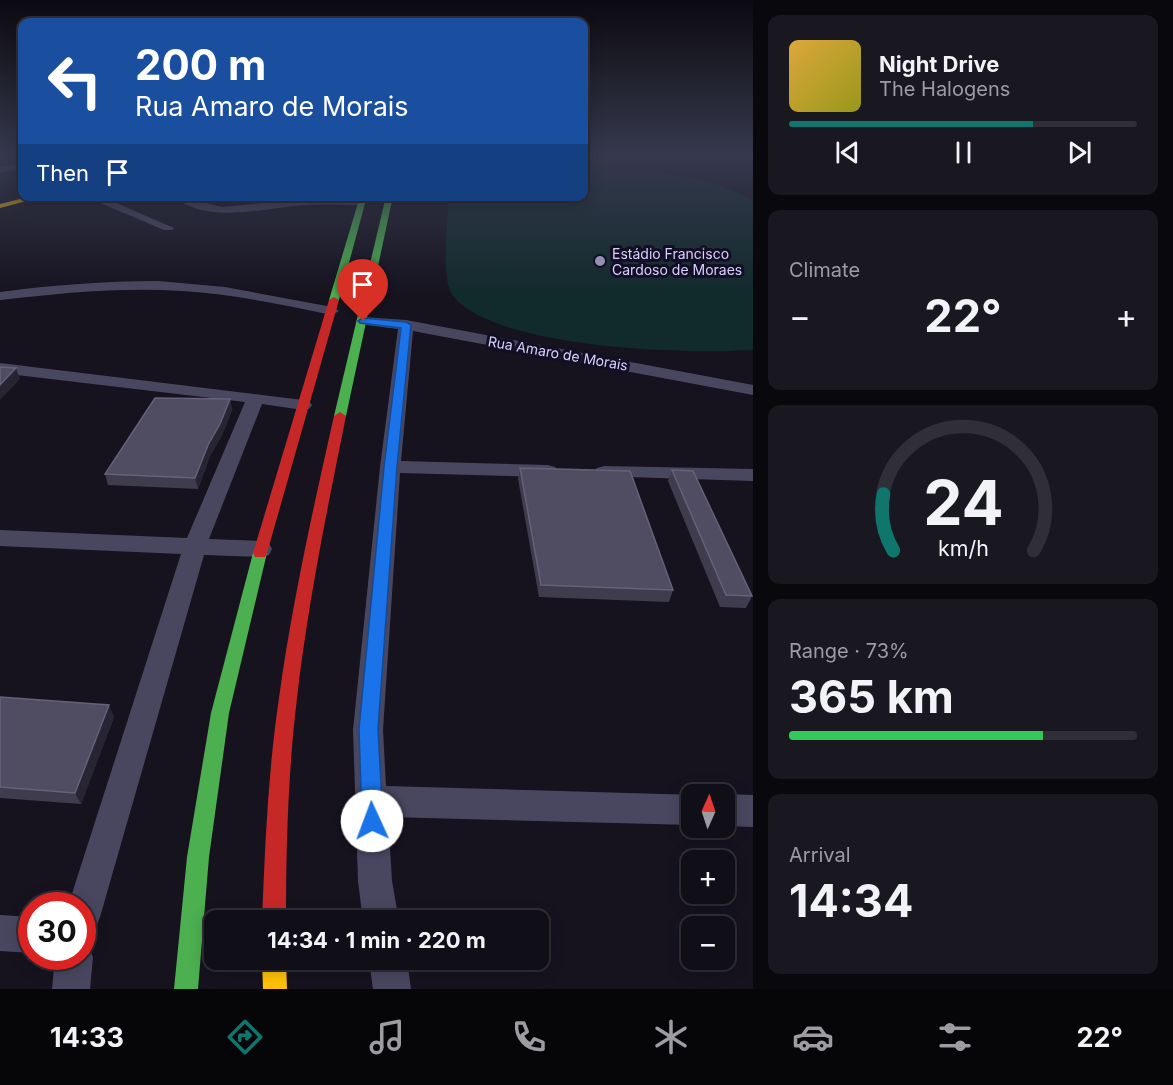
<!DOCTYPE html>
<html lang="en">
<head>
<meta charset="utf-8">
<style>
	:root { --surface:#100e17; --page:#191720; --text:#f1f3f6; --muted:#9c9ca1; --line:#302e36; --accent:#0f766e }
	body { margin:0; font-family:Inter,sans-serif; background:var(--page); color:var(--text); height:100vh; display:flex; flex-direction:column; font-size:22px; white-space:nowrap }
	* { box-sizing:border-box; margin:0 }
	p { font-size:20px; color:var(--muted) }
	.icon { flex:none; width:33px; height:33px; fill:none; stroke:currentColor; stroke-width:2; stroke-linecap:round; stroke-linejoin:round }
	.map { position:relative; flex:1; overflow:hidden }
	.side { display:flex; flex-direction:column; gap:15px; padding:15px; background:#09080d; width:420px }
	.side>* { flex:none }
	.banner { position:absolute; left:18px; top:18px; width:570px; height:183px; border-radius:12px; box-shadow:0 3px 15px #0003,0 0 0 2px var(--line); background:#1a4fa0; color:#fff; overflow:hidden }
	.needle { width:39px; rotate:3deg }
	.fabs { position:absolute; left:681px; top:784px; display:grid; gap:12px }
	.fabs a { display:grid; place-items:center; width:54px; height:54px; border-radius:12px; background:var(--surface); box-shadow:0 3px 15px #0003,0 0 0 2px var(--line); font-size:30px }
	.speed { position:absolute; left:18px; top:892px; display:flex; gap:12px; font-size:30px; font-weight:700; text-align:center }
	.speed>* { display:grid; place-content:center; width:78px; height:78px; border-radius:50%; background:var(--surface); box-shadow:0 3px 15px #0003,0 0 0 2px var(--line); line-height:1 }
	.speed .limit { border:9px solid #d22; background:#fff; color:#111 }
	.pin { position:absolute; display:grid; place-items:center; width:51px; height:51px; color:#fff; margin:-62px -26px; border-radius:50% 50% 50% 0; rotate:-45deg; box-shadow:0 0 6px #0007 }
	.pin .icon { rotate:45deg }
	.me { position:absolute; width:66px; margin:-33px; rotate:358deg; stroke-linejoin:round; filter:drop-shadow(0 0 4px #0008) }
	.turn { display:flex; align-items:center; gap:21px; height:126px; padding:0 18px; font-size:27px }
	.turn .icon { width:78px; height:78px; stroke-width:2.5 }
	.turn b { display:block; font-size:42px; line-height:51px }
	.then { display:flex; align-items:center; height:57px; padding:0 18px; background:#0003; gap:12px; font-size:22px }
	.big { font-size:45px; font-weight:700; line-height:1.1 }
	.side .widget { flex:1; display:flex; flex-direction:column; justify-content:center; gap:9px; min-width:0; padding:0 21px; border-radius:12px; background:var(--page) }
	.side .dial { align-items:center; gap:0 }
	.dial svg { height:156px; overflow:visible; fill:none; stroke:var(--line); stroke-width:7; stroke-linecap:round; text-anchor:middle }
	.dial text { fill:var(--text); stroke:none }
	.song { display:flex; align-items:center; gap:18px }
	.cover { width:72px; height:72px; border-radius:9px; background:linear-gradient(135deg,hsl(40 70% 55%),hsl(60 70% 35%)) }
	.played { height:6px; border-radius:3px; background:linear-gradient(90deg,var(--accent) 70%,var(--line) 70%) }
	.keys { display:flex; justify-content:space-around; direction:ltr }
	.heat { display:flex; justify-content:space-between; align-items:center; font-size:33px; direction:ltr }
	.charge { height:9px; border-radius:4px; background:linear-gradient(90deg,#34c759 73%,var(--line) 0) }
	.trip { position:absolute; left:204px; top:910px; width:345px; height:60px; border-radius:12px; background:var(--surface); box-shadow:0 3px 15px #0003,0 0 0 2px var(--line); font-weight:700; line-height:60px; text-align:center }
	.dock { display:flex; height:96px; justify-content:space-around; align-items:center; background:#060609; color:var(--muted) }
	.dock .icon { width:42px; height:42px }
	.dock .selected { color:var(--accent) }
	.dock b { font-size:27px; color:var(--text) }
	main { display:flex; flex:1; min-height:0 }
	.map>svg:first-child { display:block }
	.green { fill:#112a2c }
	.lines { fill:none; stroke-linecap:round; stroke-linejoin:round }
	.street { fill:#494760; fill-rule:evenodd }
	.fast { fill:#4caf50; fill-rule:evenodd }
	.slow { fill:#ffc107; fill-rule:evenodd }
	.jam { fill:#c62828; fill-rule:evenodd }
	.wall { fill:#3f3c4e }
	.shaded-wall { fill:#282533 }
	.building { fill:#504c61; stroke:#65617a; stroke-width:1.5 }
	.route { fill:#1a73e8; stroke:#114b97; stroke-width:1.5 }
	.poi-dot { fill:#948eb1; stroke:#120e24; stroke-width:2 }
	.labels { text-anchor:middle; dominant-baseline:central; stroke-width:6; stroke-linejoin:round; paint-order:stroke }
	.far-poi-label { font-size:14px; fill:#d8d1ff; stroke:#120e24; text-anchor:start }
	.far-street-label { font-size:14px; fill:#d8d1ff; stroke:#120e24 }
</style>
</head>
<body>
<main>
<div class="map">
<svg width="753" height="989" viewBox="0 0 753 989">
	<rect width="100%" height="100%" fill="#16131f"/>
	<path class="green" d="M584,168C640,171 704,171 753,201V350C687,354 496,349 453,296C440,279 448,219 449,197L584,196Z"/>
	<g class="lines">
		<path class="street" d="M22,162V168L0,173V167Z
			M84,196H100L174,228L172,230H164Z
			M172,196C190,196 205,204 223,207L307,199H363L368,202L363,205C345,205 326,204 307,205C264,207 210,226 172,196Z
			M158,281L225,287L332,307L339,311L332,315C283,305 233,294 183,291C122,287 61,293 0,300V292C53,285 105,281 158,281Z
			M363,317L406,320L753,385V395L413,331L401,461L548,465L555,467L558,471L555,475L548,477L400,473L383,730L386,786L696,795H692V825L388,817L392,881L399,921H363L358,881L353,730L380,467L398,329L358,324L356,321L358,318Z
			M0,363L303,400L309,401L312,405L309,409L303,410L262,404L209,539L261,541L269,543L272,549L269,555L261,557L204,555L100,917L95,930L82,935V906H68L181,554L0,546V530L187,538L245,402L0,373Z
			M604,466L753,469V481L597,476L594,472L597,468Z
			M724,794L753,795V827L724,826Z
			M0,915L32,917V953L0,951Z
			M82,942L87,944L93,957L90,989H52L55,957H82Z
			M369,960H407L411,989H373Z"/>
		<path class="fast" d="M360,196H367L339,300L331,302L329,300Z
			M386,196H393L346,416L340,420L334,416Z
			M260,548L265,549L267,553L229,713L209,857L198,989H174L187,857L211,713L253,553L255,549Z"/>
		<path class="slow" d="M32,196H46L0,208V204Z
			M262,960H286L287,989H263Z"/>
		<path class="jam" d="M334,297L339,300L267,553L265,557H255L253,553L329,300Z
			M340,412L346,416C327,510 308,603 297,698C288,772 286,847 286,921H262C265,846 268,772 279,698C292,603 313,509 334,416Z"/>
	</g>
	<path class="wall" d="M230,399L232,410L222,435L210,456L198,489L108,485L105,474Z
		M520,468L673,590L669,602L539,597L518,479Z
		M672,470L752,596L746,608L720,607L668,481Z
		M0,697L114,717L81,804L0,798Z"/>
	<path class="shaded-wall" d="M16,368L20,379L0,400V385Z
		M230,399L232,410L222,435L210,456L198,489L195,478L208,445Z
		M109,705L114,717L81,804L75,793Z"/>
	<path class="building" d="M0,367L16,368L0,385Z
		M155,398L230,399L220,424L208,445L195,478L105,474Z
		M520,468L630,471L673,590L541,585Z
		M672,470L693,471L752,596L726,595Z
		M0,697L109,705L75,793L0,787Z"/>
	<linearGradient id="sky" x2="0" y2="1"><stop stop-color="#0c0a11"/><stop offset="0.53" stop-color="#36394d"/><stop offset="1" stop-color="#36394d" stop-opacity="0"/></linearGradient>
	<rect width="753" height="294" fill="url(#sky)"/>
	<path class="route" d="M363,318L406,322L411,325L397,467L378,729L383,821L380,829L372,832L365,829L362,821L359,729L384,467L401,328L360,323L358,321Z"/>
	<circle class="poi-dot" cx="600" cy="261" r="6"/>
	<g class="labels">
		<g class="far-poi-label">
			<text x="612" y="253">Estádio Francisco<tspan x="612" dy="16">Cardoso de Moraes</tspan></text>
		</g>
		<g class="far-street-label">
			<text transform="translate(558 353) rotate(10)">Rua Amaro de Morais</text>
		</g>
	</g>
</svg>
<div class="fabs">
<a><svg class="needle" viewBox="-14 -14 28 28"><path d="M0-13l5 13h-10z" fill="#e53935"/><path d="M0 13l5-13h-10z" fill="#9c9ca1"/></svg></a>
<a>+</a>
<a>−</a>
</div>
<div class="speed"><div class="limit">30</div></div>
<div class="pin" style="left:363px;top:321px;background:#d93025"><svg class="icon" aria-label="arrive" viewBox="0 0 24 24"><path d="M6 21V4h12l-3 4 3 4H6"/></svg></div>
<svg class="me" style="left:372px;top:821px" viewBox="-20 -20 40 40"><circle r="19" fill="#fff"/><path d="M0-13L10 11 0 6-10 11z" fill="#1a73e8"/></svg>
<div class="trip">14:34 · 1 min · 220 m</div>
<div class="banner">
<div class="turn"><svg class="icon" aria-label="left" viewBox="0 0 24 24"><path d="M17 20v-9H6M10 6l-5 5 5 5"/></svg><div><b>200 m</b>Rua Amaro de Morais</div></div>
<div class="then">Then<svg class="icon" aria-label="arrive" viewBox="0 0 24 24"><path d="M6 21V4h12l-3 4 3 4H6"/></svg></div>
</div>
</div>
<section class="side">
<div class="widget">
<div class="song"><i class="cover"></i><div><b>Night Drive</b><p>The Halogens</p></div></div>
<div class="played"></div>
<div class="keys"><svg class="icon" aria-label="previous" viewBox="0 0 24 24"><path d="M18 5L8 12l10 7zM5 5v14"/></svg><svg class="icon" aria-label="pause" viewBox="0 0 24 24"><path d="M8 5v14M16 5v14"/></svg><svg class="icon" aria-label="next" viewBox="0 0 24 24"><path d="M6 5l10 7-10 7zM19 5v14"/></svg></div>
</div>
<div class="widget"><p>Climate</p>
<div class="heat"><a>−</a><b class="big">22°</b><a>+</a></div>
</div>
<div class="widget dial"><svg viewBox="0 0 100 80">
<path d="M14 69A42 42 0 1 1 86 69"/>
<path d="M14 69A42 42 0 0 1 9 40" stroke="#0f766e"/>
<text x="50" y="56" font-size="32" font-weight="700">24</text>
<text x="50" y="72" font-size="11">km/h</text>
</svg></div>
<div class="widget"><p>Range · 73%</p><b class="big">365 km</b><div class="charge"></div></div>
<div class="widget"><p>Arrival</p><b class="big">14:34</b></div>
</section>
</main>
<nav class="dock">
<b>14:33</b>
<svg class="icon selected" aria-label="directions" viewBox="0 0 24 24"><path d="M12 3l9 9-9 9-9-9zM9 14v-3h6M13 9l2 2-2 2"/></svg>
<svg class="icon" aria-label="music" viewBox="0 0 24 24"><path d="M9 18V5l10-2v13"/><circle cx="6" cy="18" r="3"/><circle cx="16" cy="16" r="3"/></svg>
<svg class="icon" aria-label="phone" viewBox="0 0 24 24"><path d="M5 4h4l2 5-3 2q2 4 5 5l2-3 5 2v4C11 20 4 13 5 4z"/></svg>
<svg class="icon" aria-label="climate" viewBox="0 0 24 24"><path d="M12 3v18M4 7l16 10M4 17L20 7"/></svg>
<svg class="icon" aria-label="car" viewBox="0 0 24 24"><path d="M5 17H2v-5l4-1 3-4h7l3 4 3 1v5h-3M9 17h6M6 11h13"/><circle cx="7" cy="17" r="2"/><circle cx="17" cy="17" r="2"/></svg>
<svg class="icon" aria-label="filters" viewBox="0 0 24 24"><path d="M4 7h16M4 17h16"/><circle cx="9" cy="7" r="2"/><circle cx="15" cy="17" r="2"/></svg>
<b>22°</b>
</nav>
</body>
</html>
